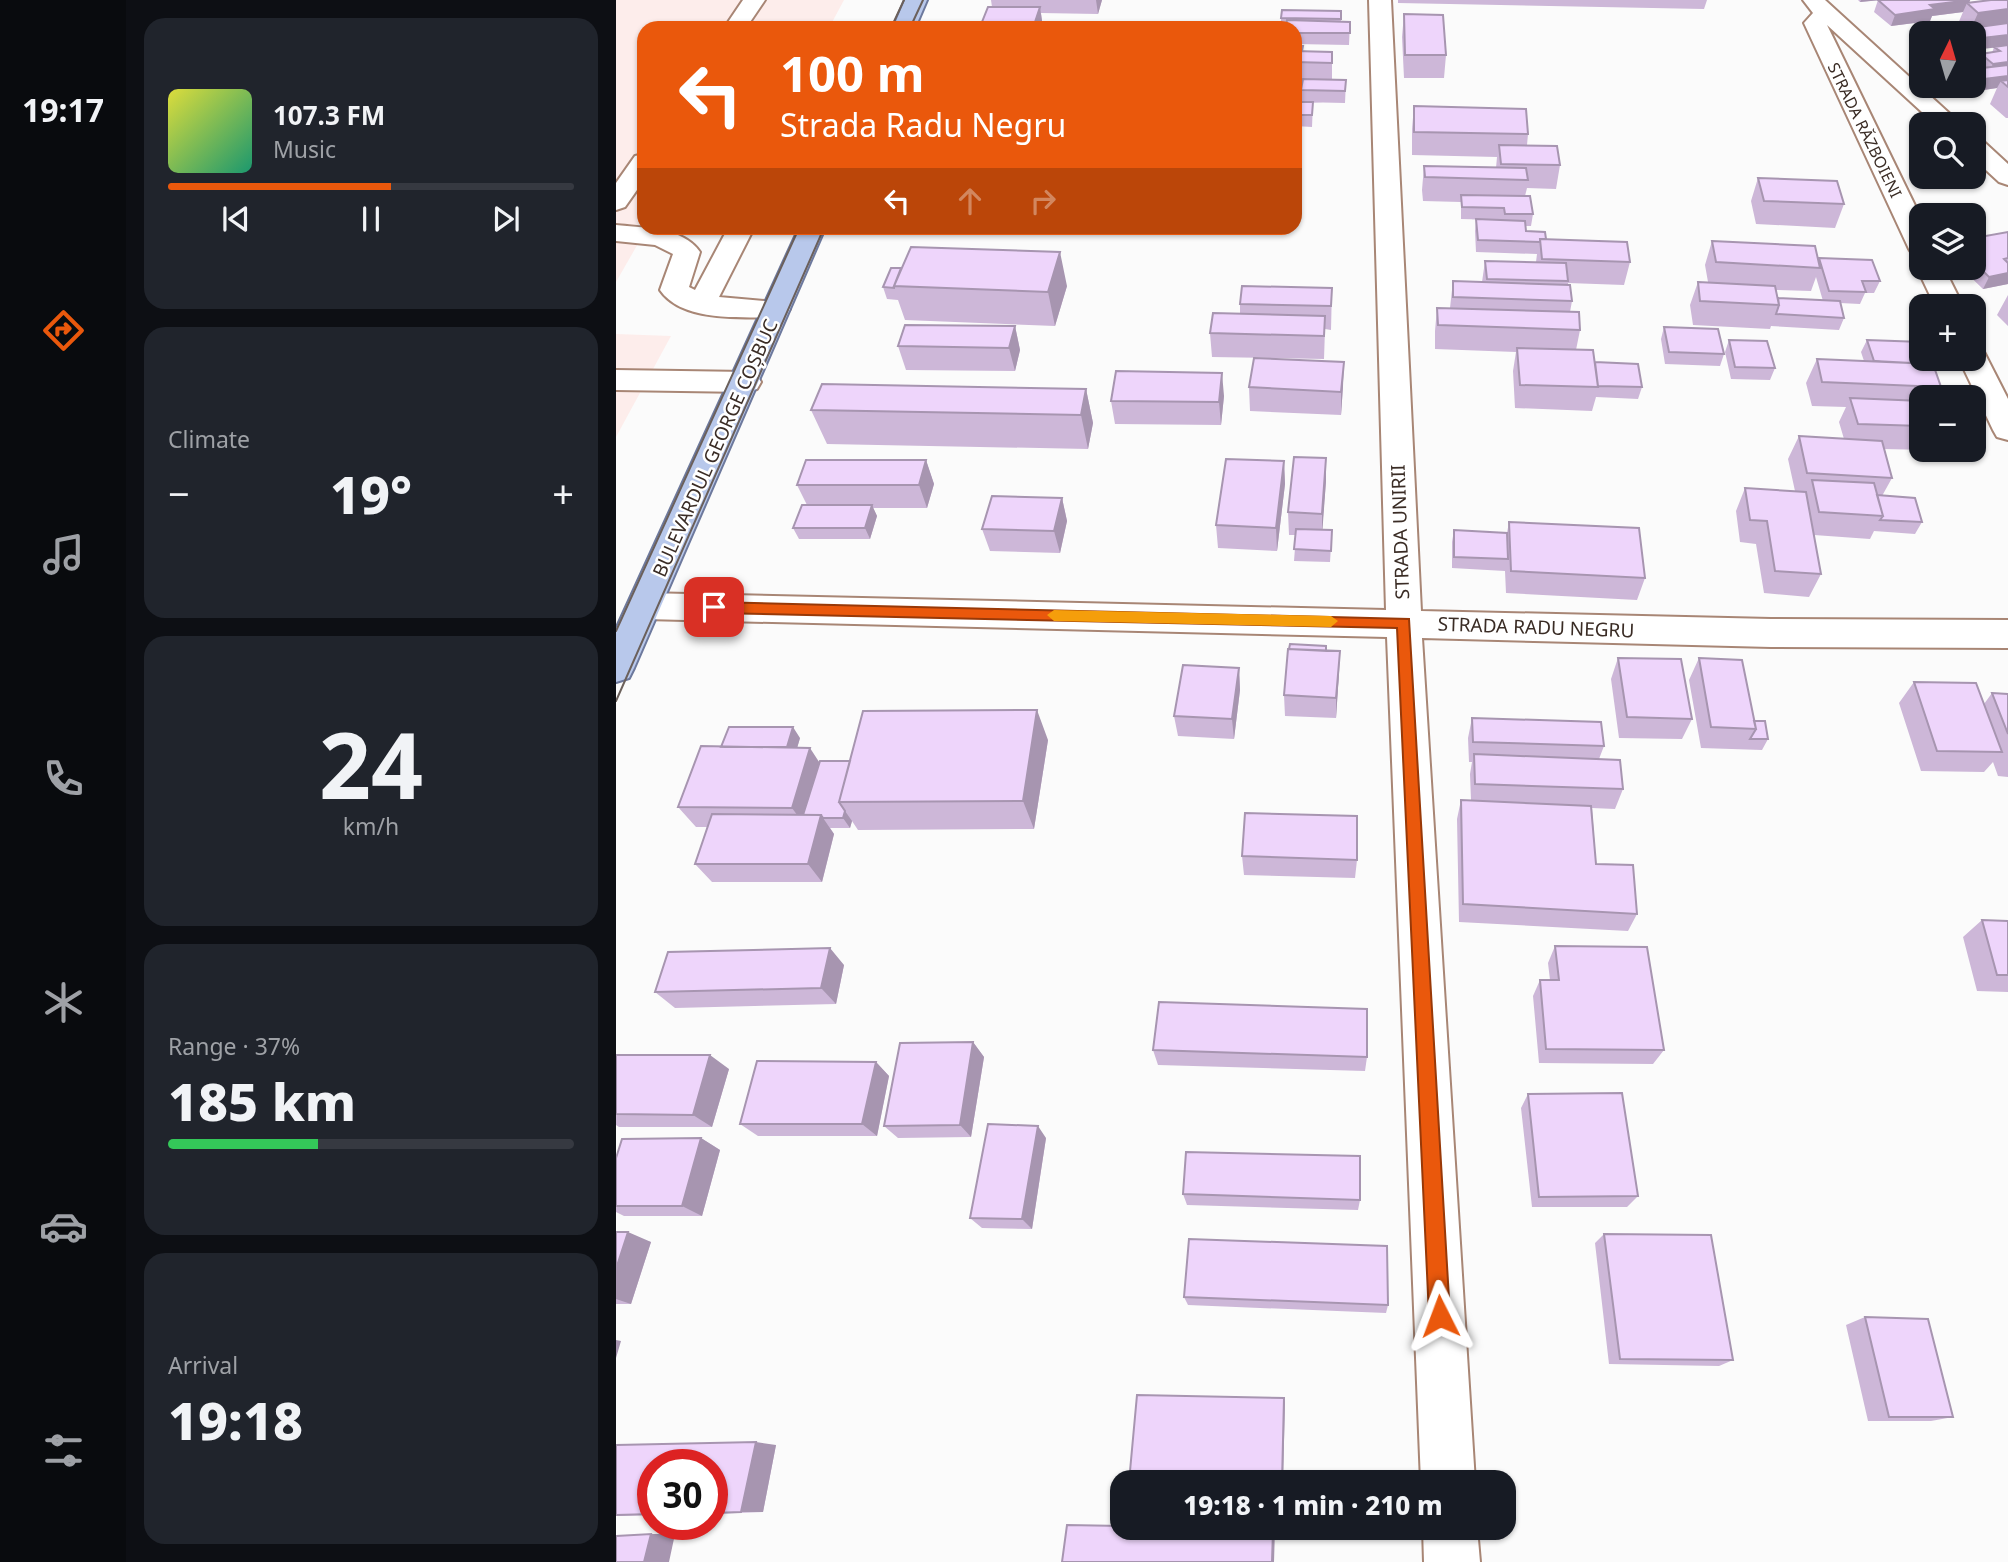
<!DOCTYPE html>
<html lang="en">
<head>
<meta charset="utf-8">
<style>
	:root { --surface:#171b24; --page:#20242c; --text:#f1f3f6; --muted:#9ea1a6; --line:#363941; --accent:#ea580c }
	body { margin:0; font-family:"Noto Sans",sans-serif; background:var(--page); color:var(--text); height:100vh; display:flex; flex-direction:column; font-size:26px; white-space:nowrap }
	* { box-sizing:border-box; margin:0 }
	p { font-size:23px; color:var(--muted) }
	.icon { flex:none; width:38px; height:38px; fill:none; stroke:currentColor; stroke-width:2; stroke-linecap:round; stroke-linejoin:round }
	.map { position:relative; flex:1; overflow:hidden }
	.panel { display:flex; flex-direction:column; gap:18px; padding:18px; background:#0d0f14; width:490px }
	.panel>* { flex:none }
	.guide { position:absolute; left:21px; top:21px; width:665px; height:214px; border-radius:21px; box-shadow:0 2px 5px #0004; background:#ea580c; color:#fff; overflow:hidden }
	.needle { width:46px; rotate:5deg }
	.tools { position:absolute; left:1293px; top:21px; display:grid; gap:14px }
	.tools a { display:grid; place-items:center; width:77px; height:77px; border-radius:14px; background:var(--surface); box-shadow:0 2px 5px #0004; font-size:35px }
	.speed { position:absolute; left:21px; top:1449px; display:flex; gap:14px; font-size:35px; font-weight:700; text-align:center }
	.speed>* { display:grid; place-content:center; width:91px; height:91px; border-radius:50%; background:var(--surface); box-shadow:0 2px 5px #0004; line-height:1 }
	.speed .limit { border:10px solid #d22; background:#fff; color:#111 }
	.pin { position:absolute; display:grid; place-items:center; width:60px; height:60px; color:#fff; margin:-30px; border-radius:14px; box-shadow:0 4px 10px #0006 }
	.me { position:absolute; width:77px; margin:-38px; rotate:357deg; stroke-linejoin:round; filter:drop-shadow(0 0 5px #0008) }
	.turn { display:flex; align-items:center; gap:24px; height:147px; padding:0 28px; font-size:32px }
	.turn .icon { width:91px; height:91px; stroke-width:2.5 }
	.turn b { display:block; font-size:49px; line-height:60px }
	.lanes { display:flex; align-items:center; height:66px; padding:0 28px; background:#0003; justify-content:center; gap:35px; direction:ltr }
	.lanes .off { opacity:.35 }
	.big { font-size:52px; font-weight:800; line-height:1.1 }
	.panel .tile { flex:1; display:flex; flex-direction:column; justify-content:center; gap:10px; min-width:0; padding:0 24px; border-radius:21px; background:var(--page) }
	.panel .dial { align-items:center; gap:0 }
	.dial b { font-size:91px; line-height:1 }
	.song { display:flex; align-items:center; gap:21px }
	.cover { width:84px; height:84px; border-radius:10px; background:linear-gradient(135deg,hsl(60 70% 55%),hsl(160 70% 35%)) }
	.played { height:7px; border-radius:4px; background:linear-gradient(90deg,var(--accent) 55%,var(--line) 55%) }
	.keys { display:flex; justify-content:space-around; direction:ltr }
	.heat { display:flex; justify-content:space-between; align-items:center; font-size:38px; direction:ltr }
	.charge { height:10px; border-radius:5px; background:linear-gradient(90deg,#34c759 37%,var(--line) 0) }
	.trip { position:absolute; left:494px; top:1470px; width:406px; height:70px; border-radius:21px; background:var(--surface); box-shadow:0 2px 5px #0004; font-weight:800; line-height:70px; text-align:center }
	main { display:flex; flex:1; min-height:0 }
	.tab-bar { display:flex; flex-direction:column; width:126px; justify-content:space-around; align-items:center; background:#090b0e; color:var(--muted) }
	.tab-bar .icon { width:49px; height:49px }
	.tab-bar .on { color:var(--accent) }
	.tab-bar b { font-size:32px; color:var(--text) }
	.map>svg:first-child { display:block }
	.industrial { fill:#fdedeb }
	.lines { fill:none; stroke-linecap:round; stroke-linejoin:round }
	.minor-casing { stroke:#a88675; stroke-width:4 }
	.major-casing { stroke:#6d799d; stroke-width:4 }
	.minor { fill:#fff; fill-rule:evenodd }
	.major { fill:#b8c8eb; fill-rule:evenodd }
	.tram { stroke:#6b605b; stroke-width:2 }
	.wall { fill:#cdb7d8; fill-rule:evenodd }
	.shaded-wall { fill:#a795b0 }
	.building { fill:#eed5fb; stroke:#a795b0; stroke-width:2 }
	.route { fill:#ea580c; stroke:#983908; stroke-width:2 }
	.slow { fill:#f59e0b }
	.labels { text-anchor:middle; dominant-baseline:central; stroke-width:5; stroke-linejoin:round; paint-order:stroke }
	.far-street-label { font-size:16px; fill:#3a2c25; stroke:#fff }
	.street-label { font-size:19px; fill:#3a2c25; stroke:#fff }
</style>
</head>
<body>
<main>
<nav class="tab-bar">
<b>19:17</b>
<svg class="icon on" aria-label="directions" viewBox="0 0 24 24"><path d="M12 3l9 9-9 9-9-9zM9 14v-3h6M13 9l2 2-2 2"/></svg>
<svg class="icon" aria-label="music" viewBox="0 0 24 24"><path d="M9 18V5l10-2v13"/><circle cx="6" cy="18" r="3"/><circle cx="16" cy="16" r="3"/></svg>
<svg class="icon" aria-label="phone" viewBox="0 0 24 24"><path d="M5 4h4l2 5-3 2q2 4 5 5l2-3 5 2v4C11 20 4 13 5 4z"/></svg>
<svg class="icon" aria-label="climate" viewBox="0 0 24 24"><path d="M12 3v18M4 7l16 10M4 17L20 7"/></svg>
<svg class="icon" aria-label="car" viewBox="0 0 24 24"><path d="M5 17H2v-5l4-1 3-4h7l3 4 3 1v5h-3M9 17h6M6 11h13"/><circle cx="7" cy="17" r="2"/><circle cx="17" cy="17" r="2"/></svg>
<svg class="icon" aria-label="filters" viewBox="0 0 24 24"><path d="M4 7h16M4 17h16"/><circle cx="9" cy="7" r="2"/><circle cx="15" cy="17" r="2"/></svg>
</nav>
<section class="panel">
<div class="tile">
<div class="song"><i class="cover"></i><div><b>107.3 FM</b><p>Music</p></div></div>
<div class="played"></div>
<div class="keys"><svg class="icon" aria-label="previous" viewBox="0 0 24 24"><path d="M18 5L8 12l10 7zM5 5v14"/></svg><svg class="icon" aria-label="pause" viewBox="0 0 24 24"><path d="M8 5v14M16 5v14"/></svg><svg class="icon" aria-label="next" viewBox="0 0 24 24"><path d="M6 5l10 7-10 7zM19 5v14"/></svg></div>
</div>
<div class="tile"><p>Climate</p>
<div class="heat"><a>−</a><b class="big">19°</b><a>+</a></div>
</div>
<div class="tile dial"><b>24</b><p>km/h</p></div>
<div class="tile"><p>Range · 37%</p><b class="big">185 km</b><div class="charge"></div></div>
<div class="tile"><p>Arrival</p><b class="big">19:18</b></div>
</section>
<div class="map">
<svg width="1392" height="1562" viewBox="0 0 1392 1562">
	<rect width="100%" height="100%" fill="#fbfbfb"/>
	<path class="industrial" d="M0,0H228L213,28H28V228H31L0,282Z
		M0,334L55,336L0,437Z"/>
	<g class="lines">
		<g class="minor-casing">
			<path id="minor" d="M127,0H149L130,28H108Z
				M753,0H775L805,611L1155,619L1392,620V648L1155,647L806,638L859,1482H805L771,637L29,619L17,615L12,606L17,597L29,593L770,610Z
				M1187,0H1209L1345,124H1319L1211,25L1306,220V257L1297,255L1293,249L1188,23L1197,13Z
				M1358,139L1367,141L1392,164V185L1383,182L1358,159Z
				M28,154V180L9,207L0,210V183L19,156Z
				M0,225C28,228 67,227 84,252L73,287L79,290L112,228H138L103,297L170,303L174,309L170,315L160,318C125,316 67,323 44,290L57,254L39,245L0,241Z
				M1305,262L1306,268H1328L1347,306H1319L1301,268Z
				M1358,350L1368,352L1392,399V440L1381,437L1377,430L1343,359H1358Z
				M0,370L130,372L141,375L145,382L141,389L130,392L0,390Z
				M807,1528H861L864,1562H808Z"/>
		</g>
		<g class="major-casing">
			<path id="major" d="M289,0H311L299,28H277Z
				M183,228H209L18,668L13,678L0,682V629Z"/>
		</g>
		<use href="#minor" class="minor"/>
		<use href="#major" class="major"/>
		<path class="tram" d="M275,28L288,0
			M294,28L307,0
			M0,631L183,228
			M0,701L208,228"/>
	</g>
	<path class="wall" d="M375,0H486L482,14L425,13L427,28H364L376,7Z
		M782,0H1091L1088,9L782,3Z
		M1242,0H1354L1353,2L1392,0V118H1390L1374,104L1381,88L1354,92L1348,86H1358V69L1363,68L1360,66L1365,54L1376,53L1378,47L1358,33H1340L1341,30L1345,29L1341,26L1347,12L1316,16L1314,21L1275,26L1258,12L1262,0L1244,2Z
		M725,11V21L734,22L733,45L679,44V28H665V18Z
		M788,14L830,55L828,78H788L786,37Z
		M679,46H687V51L716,52V80H730L729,103L685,102L686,85H679Z
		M679,102H697L696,127L679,126Z
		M798,106L912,134L911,145L944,165L940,189L911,188L909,196L917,214L915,226H910V231L930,239L1014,262L1008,285L952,283V285L956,301L954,312L964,330L960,350L979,362L1026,387L1022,399L980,397L976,411L899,408L897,371L900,352L819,349V331L821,308H834L837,281L866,282L869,261L920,262L921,254L860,252L859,231L860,219L887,220L845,219V202L807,201L806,190L808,166L880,168L881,157L796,155V129Z
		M1142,178L1228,204L1219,228L1140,224L1135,201Z
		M1392,232V284L1367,289L1345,268H1358V238Z
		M1096,241L1202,260L1203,258L1264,281L1258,293H1249L1244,304L1224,303L1228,318L1223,330L1155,326L1154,329L1077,325L1074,305L1082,282H1092L1089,265ZM1200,277L1207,301L1162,298L1160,290L1195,291Z
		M275,268L451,286L439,326L289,320L282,300L271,299L267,287Z
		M716,288L715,330L709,329L708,359L596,357L594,333L624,314V304Z
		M1392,295V326L1381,315Z
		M399,326L404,350L399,371L290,370L282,346Z
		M1048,327L1108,354L1104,366L1049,364L1045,339Z
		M1113,340L1159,368L1154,380L1115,379L1109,352Z
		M1251,340L1325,387L1319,397H1306V450H1311L1268,449L1276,478L1266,496L1306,522L1299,534L1258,531L1254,539L1198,535L1205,574L1193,597L1148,593L1140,544L1124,542L1120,511L1129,488L1179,491L1172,459L1183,436L1228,439L1223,422L1230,407L1196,406L1190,383L1201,359L1248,361L1245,352Z
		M727,386L725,415L634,411L633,387Z
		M470,389L477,423L472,449L211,444L195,410Z
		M608,396L605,425L499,424L495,401Z
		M310,460L318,484L311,508H257L261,516L254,539H183L177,528L191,505L181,485Z
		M668,461L669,484L661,551L602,548L600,525Z
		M710,481L706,530H716L714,562L678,561L680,535H673L672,512Z
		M446,498L451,521L444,553L374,551L366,529Z
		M893,522L1029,578L1021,600L890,593L889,571L836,568V542L838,530L891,533Z
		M710,651L723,673L720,718L669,716L668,695Z
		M1002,658L1076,719L1066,739L1003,738L995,679Z
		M1083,658L1138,721L1152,739L1146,750L1085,748L1073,680Z
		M623,668L624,690L618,739L562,736L558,716Z
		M1298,682L1368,704L1376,693L1392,694V777L1382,776L1377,762L1368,772L1305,771L1283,703Z
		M856,718L988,746L983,759L1007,789L999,809L976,808L980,864L1021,914L1012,931L843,922L841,819L845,800H855L854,774L856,762H853L852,738Z
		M184,738L181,748L203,762L234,761L432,740L418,829L242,830L236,821L234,828H214L218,834L206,882H96L79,864L91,827H80L62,807L105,747Z
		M626,856L741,860L739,878L628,875Z
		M1366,920L1392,921V992L1361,991L1347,937Z
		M939,946L1048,1050L1037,1064L923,1063L917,996L924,980H934L932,963Z
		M228,965L220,1004L59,1008L39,992Z
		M357,1042L368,1057L355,1137L282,1138L268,1126Z
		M537,1050L751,1057L749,1071L542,1065Z
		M0,1055L113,1069L96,1127H3L0,1125Z
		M260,1062L273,1076L261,1136H142L124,1124Z
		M912,1094L1022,1196L1011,1207H916L905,1108Z
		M85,1138L104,1150L86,1216H8L0,1212V1158Z
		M430,1138L416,1229L366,1228L354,1218Z
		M567,1194L744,1200L742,1210L571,1205Z
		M0,1232L35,1242L15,1304H0Z
		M988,1234L1117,1360L1103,1366L993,1364L979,1243Z
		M568,1297L772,1305L770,1313L572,1305Z
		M1249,1317L1337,1417L1315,1421H1252L1230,1325Z
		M0,1445H160L147,1512L96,1514V1465H37V1515L0,1516Z"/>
	<path class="shaded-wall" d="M480,0H486L482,14Z
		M1245,0H1266L1244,2Z
		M1354,0L1353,4L1351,3L1347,12L1316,16L1314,21L1275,26L1279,15L1314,5Z
		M424,7L427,28H417Z
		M1392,9V31L1353,33L1362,13Z
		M1392,35V46L1358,50V39Z
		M1392,62V73L1371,76L1377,64Z
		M1392,76V87L1385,81L1381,88L1354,92L1360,80Z
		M680,155V178L679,194V167Z
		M444,252L451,286L439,326L432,292Z
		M1392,273V284L1367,289L1373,277Z
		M399,326L404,350L399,371L393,348Z
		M728,362L727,386L725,415V392Z
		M606,373L608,396L605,425L603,402Z
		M470,389L477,423L472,449L465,415Z
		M710,458V481L706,536V514Z
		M310,460L318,484L311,508L303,485Z
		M668,461L669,484L661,551L660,528Z
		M446,498L451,521L444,553L438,531Z
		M256,505L261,516L254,539L249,528Z
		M724,651L723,673L720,718V698Z
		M623,668L624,690L618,739L616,719Z
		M421,710L432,740L418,829L407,801Z
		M177,727L184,738L177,762L170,751Z
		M194,748L207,768L190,827L176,808Z
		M229,811L236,821L234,828L227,818Z
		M205,815L218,834L206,882L192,864Z
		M214,948L228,965L220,1004L205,988Z
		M357,1042L368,1057L355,1137L344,1125Z
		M94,1055L113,1069L96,1127L77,1115Z
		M260,1062L273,1076L261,1136L246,1124Z
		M422,1126L430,1138L416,1229L406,1219Z
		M85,1138L104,1150L86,1216L66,1206Z
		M12,1232L35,1242L15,1304L0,1299V1269Z
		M0,1340L5,1341L0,1358Z
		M668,1398L669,1402L667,1482H666Z
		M140,1442L160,1445L147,1512H125Z
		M659,1529L658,1562H656L657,1530Z
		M35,1534H59L53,1562H28Z"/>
	<path class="building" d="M1262,0H1354L1314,5L1319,9L1279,15Z
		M1375,0H1392V9L1362,13L1351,3Z
		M372,7H424L417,28L364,27Z
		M666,10L725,11V19L665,18Z
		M788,14L827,15L830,55H789Z
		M671,20L734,22V33H679V28H670Z
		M1392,23V35L1358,39V33H1346L1341,30Z
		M1392,45V62L1377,64L1365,54L1384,51L1378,47Z
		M679,46H687L686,51H679Z
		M679,51L716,52V63L679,62Z
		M1392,65V76L1360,80L1358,78V69Z
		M687,79L730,80L729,91L685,90Z
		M1392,80V87L1385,81Z
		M679,102H697L696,115H679Z
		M798,106L910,109L912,134L798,132Z
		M883,145L941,146L944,165L885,164Z
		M808,166L910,168L912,180L809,177Z
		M1142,178L1221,181L1228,204L1148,201Z
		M845,195L914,196L917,214H889L888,208L846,207Z
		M860,219L909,221L910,231L929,232L930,239H924V242L862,240Z
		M1392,232V258L1388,259L1392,263V273L1373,277L1358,262V238Z
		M924,239L1011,242L1014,262L926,259Z
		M1096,241L1199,246L1204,268L1100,262Z
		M295,247L444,252L432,292L278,286Z
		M1203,258L1256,260L1264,281H1246L1250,292L1213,291Z
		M869,261L950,263L952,281L871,279Z
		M275,268H285L278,286V288L267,287Z
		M837,281L954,285L956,301L837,297Z
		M1082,282L1159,286L1163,305L1084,301Z
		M626,286L716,288L715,306L624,304Z
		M1162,298L1224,301L1228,318L1160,314L1163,305Z
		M821,308L963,312L964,330L822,325Z
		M597,313L709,316L708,336L594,333Z
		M289,325L399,326L393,348L282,346Z
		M1048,327L1102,329L1108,354L1053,352Z
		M1113,340L1151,341L1159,368L1119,367Z
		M1251,340L1306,342V359H1313L1315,364L1258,361Z
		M901,348L977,350L982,387L904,385Z
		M638,358L728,362L725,392L633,387Z
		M1201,359L1317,364L1325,387L1206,382Z
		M979,362L1022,364L1026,387L982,386Z
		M500,371L606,373L603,402L495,401Z
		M206,384L470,389L465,415L195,410Z
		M1234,398L1306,401V426L1242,424Z
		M1183,436L1266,441L1276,478L1191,473Z
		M678,457L710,458L706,514L672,512Z
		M610,459L668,461L660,528L600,525Z
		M190,460H310L303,485H181Z
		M1196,480L1258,483L1267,516L1203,512Z
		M1129,488L1190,492L1205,574L1159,571L1151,521L1134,520Z
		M1261,495L1299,498L1306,522L1264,520L1267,516Z
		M376,496L446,498L438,531L366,529Z
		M186,505H256L249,528H177Z
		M893,522L1023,528L1029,578L895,571Z
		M680,529L716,530L715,551L678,549Z
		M838,530L891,533L892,559L838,557Z
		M674,644L710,646V651L673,649Z
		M672,649L724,651L720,698L668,695Z
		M1002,658L1065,659L1076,719L1011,717Z
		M1083,658L1126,660L1140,729L1095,727Z
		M567,665L623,668L616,719L558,716Z
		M1298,682L1360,683L1386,752L1321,751Z
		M1376,693L1392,694V734Z
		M421,710L407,801L223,802L247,711Z
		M856,718L985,722L988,746L857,742Z
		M1138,721H1149L1152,739H1134L1140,729Z
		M113,727H177L171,747H105Z
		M85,746L194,748L176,808L62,807Z
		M858,754L1004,760L1007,789L859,784Z
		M204,761H234L223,802L229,811L227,818H207L205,815H187Z
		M845,800L975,806L980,864L1017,865L1021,914L847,904Z
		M629,813L741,816V860L626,856Z
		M96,814L205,815L192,864H79Z
		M1366,920L1392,921V975H1381Z
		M939,946L1031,947L1048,1050L930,1049L924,980H943Z
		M214,948L205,988L39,992L52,952Z
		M543,1002L751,1009V1057L537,1050Z
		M357,1042L344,1125L268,1126L284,1043Z
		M0,1055H94L77,1115L0,1114Z
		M141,1061L260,1062L246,1124H124Z
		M1006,1093L1022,1196L923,1197L912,1094Z
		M372,1124L422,1126L406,1219L354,1218Z
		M85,1138L66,1206H0V1158L6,1139Z
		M570,1152L744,1156V1200L567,1194Z
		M0,1232H12L0,1269Z
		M988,1234L1095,1235L1117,1360L1004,1359Z
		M573,1239L771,1246L772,1305L568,1297Z
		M1249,1317L1312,1319L1337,1417H1273Z
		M521,1395L668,1398L666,1482H513Z
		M140,1442L125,1512L96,1513V1465H37V1514L0,1515V1445Z
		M451,1525L506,1526V1528H574L657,1530L656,1562H446Z
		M35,1534L28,1562H0V1536Z"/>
	<path class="route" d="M98,602L793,619L834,1316L831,1323L824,1326L816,1323L813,1316L781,628L98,613L91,607Z"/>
	<path class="slow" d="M438,610L715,616L722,621L715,627L438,621L431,615Z"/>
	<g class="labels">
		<g class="far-street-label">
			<text transform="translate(1249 130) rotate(64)">STRADA RĂZBOIENI</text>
		</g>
		<g class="street-label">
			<text transform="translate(99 448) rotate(-66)">BULEVARDUL GEORGE COȘBUC</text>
			<text transform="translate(784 532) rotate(-92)">STRADA UNIRII</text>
			<text transform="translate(920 627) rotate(2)">STRADA RADU NEGRU</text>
		</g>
	</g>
</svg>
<div class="tools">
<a><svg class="needle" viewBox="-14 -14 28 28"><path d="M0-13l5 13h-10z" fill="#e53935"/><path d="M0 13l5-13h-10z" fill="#9ea1a6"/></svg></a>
<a><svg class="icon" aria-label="search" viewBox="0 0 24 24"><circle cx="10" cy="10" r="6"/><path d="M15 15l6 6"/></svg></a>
<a><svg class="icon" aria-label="layers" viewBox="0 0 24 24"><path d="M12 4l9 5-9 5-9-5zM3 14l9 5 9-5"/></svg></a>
<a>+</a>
<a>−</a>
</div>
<div class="speed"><div class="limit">30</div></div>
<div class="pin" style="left:98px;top:607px;background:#d93025"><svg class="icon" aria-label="arrive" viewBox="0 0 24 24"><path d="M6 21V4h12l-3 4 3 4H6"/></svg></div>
<svg class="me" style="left:824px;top:1316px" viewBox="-20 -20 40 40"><path d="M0-17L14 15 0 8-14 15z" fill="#ea580c" stroke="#fff" stroke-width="4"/></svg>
<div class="trip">19:18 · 1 min · 210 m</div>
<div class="guide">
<div class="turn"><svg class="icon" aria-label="left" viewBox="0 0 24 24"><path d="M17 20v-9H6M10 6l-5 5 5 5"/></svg><div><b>100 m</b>Strada Radu Negru</div></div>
<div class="lanes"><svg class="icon" aria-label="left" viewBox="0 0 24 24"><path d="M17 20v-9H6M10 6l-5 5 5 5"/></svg><svg class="icon off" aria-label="ahead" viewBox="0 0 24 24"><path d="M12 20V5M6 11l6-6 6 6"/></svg><svg class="icon off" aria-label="right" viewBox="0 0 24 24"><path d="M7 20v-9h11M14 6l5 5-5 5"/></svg></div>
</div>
</div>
</main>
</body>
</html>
